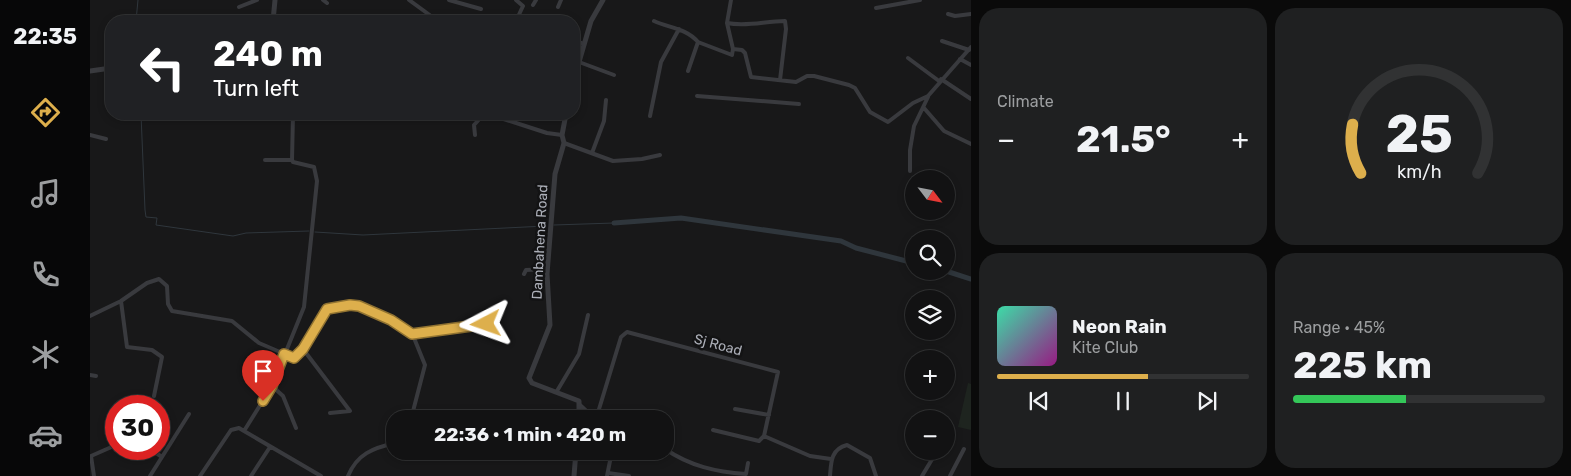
<!DOCTYPE html>
<html lang="en">
<head>
<meta charset="utf-8">
<style>
	:root { --surface:#121213; --page:#1f2021; --text:#f1f3f6; --muted:#9c9ea0; --line:#313233; --accent:#ddaf4c }
	body { margin:0; font-family:Rubik,sans-serif; background:var(--page); color:var(--text); height:100vh; display:flex; flex-direction:column; font-size:19px; white-space:nowrap }
	* { box-sizing:border-box; margin:0 }
	p { font-size:16px; color:var(--muted) }
	.icon { flex:none; width:28px; height:28px; fill:none; stroke:currentColor; stroke-width:2; stroke-linecap:round; stroke-linejoin:round }
	.map { position:relative; flex:1; overflow:hidden }
	.panel { display:flex; flex-direction:column; gap:8px; padding:8px; background:#0a0a0a; width:600px }
	.panel>* { flex:none }
	.guide { position:absolute; left:15px; top:15px; width:475px; height:105px; border-radius:20px; box-shadow:0 2px 8px #0003,0 0 0 1px var(--line); background:#202124; color:#fff; overflow:hidden }
	.needle { width:32px; rotate:122deg }
	.tools { position:absolute; left:815px; top:170px; display:grid; gap:10px }
	.tools a { display:grid; place-items:center; width:50px; height:50px; border-radius:50%; background:var(--surface); box-shadow:0 2px 8px #0003,0 0 0 1px var(--line); font-size:25px }
	.speed { position:absolute; left:15px; top:395px; display:flex; gap:10px; font-size:25px; font-weight:700; text-align:center }
	.speed>* { display:grid; place-content:center; width:65px; height:65px; border-radius:50%; background:var(--surface); box-shadow:0 2px 8px #0003,0 0 0 1px var(--line); line-height:1 }
	.speed .limit { border:8px solid #d22; background:#fff; color:#111 }
	.pin { position:absolute; display:grid; place-items:center; width:42px; height:42px; color:#fff; margin:-51px -21px; border-radius:50% 50% 50% 0; rotate:-45deg; box-shadow:0 0 5px #0007 }
	.pin .icon { rotate:45deg }
	.me { position:absolute; width:55px; margin:-28px; rotate:266deg; stroke-linejoin:round; filter:drop-shadow(0 0 4px #0008) }
	.turn { display:flex; align-items:center; gap:18px; height:105px; padding:0 25px; font-size:22px }
	.turn .icon { width:65px; height:65px; stroke-width:2.5 }
	.turn b { display:block; font-size:35px; line-height:42px }
	.big { font-size:38px; font-weight:700; line-height:1.1 }
	.panel .tile { flex:1; display:flex; flex-direction:column; justify-content:center; gap:8px; min-width:0; padding:0 18px; border-radius:20px; background:var(--page) }
	.panel .dial { align-items:center; gap:0 }
	.dial svg { height:130px; overflow:visible; fill:none; stroke:var(--line); stroke-width:7; stroke-linecap:round; text-anchor:middle }
	.dial text { fill:var(--text); stroke:none }
	.song { display:flex; align-items:center; gap:15px }
	.cover { width:60px; height:60px; border-radius:8px; background:linear-gradient(135deg,hsl(160 70% 55%),hsl(310 70% 35%)) }
	.played { height:5px; border-radius:2px; background:linear-gradient(90deg,var(--accent) 60%,var(--line) 60%) }
	.keys { display:flex; justify-content:space-around; direction:ltr }
	.heat { display:flex; justify-content:space-between; align-items:center; font-size:28px; direction:ltr }
	.charge { height:8px; border-radius:4px; background:linear-gradient(90deg,#34c759 45%,var(--line) 0) }
	.panel .tiles { flex:1; display:grid; gap:8px; grid-template-columns:repeat(2,1fr) }
	.trip { position:absolute; left:296px; top:410px; width:288px; height:50px; border-radius:20px; background:var(--surface); box-shadow:0 2px 8px #0003,0 0 0 1px var(--line); font-weight:700; line-height:50px; text-align:center }
	main { display:flex; flex:1; min-height:0 }
	.tabs { display:flex; flex-direction:column; width:90px; justify-content:space-around; align-items:center; background:#070708; color:var(--muted) }
	.tabs .icon { width:35px; height:35px }
	.tabs .on { color:var(--accent) }
	.tabs b { font-size:22px; color:var(--text) }
	.map>svg:first-child { display:block }
	.green { fill:#1e241f }
	.lines { fill:none; stroke-linecap:round; stroke-linejoin:round }
	.stream { stroke:#2f363c; stroke-width:1 }
	.canal { stroke:#2f363c; stroke-width:5 }
	.minor { stroke:#393a3e; stroke-width:4 }
	.tertiary { stroke:#393a3e; stroke-width:5 }
	.route-casing { stroke:#907231; stroke-width:12 }
	.route { stroke:#ddaf4c; stroke-width:9 }
	.labels { text-anchor:middle; dominant-baseline:central; stroke-width:5; stroke-linejoin:round; paint-order:stroke }
	.street-label { font-size:14px; fill:#acafb8; stroke:#131314 }
</style>
</head>
<body>
<main>
<nav class="tabs">
<b>22:35</b>
<svg class="icon on" aria-label="directions" viewBox="0 0 24 24"><path d="M12 3l9 9-9 9-9-9zM9 14v-3h6M13 9l2 2-2 2"/></svg>
<svg class="icon" aria-label="music" viewBox="0 0 24 24"><path d="M9 18V5l10-2v13"/><circle cx="6" cy="18" r="3"/><circle cx="16" cy="16" r="3"/></svg>
<svg class="icon" aria-label="phone" viewBox="0 0 24 24"><path d="M5 4h4l2 5-3 2q2 4 5 5l2-3 5 2v4C11 20 4 13 5 4z"/></svg>
<svg class="icon" aria-label="climate" viewBox="0 0 24 24"><path d="M12 3v18M4 7l16 10M4 17L20 7"/></svg>
<svg class="icon" aria-label="car" viewBox="0 0 24 24"><path d="M5 17H2v-5l4-1 3-4h7l3 4 3 1v5h-3M9 17h6M6 11h13"/><circle cx="7" cy="17" r="2"/><circle cx="17" cy="17" r="2"/></svg>
</nav>
<div class="map">
<svg width="881" height="476" viewBox="0 0 881 476">
	<rect width="100%" height="100%" fill="#181819"/>
	<path class="green" d="M878,383L881,384V430L868,427Z"/>
	<g class="lines">
		<path class="stream" d="M46,21L48,0
			M51,114L55,210L56,217L67,218L66,225L143,236L156,233L219,231
			M464,225L524,223
			M225,232L273,235L456,226"/>
		<path class="canal" d="M524,223L591,218L751,241L766,248L824,263
			M856,271L881,279"/>
		<path class="minor" d="M233,0L237,3
			M319,0L341,16
			M359,0L391,9
			M641,0L637,23L643,49L652,50L655,53L661,77L706,82L717,76H724L759,85L765,88L780,112L798,122L823,103L838,96L881,47
			M443,5L446,0
			M149,7L167,0
			M468,7L471,0
			M786,8L830,0
			M858,14L865,16L881,14
			M426,21L433,6L426,0
			M564,21C579,28 596,28 608,42
			M637,23C657,27 675,21 695,21L696,29L690,80
			M484,40L494,44
			M852,41L879,50
			M818,58L849,81
			M870,59L881,65
			M489,62L524,75
			M598,71L608,42L642,55L643,49
			M851,79L881,99
			M607,96L709,104
			M834,108L854,131L881,144
			M231,114C244,120 261,120 274,114
			M398,114L457,133L472,135
			M560,116L571,62L589,29
			M0,135L16,139
			M385,135L384,125L394,114
			M474,143L523,161L552,159L570,155
			M502,153L514,121L516,100
			M175,160H202
			M820,171V150L824,126L838,97
			M434,274L436,270L457,269
			M31,301L37,347L62,350L72,357L64,396
			M0,316L31,301L57,283L69,279L77,286L78,304L82,311L142,321L169,343L204,358L213,349L237,309L260,305L269,306L290,315L322,333L335,365L321,419
			M322,333L396,324
			M213,349L260,411L240,413
			M0,375L6,376
			M182,386L193,396L206,428
			M467,391L489,354L498,315
			M490,405L505,419
			M645,409L679,415
			M25,419H26
			M506,419L531,337L537,332L688,372L674,436L669,441L623,430
			M154,431L231,476
			M674,436L720,456L741,459
			M60,449L72,457
			M575,449C600,466 626,472 656,474L658,463
			M539,451H546
			M518,473L539,476
			M4,476L1,456L26,445
			M60,476L99,414
			M110,476L141,430L149,428L154,431L182,386L214,307L227,181L224,167L203,162L202,160L203,114
			M161,476L180,447
			M258,476C267,454 283,448 305,443
			M517,476L522,451
			M740,476C741,462 741,449 757,445L780,458L786,476
			M832,476L847,451
			M860,476L874,449"/>
		<path class="tertiary" d="M183,21L185,0
			M0,71L21,68
			M484,79L501,21L513,0
			M476,114L472,135L474,143L465,174L457,274L460,325L439,378L442,383L489,401V419
			M484,476L486,451"/>
	</g>
	<g class="lines">
		<g class="route-casing">
			<path id="route" d="M173,401L182,386L194,354L204,358L213,349L237,309L260,305L269,306L301,320L322,334L396,324"/>
		</g>
		<use href="#route" class="route"/>
	</g>
	<g class="labels">
		<g class="street-label">
			<text transform="translate(450 242) rotate(-87)">Dambahena Road</text>
			<text transform="translate(628 345) rotate(15)">Sj Road</text>
		</g>
	</g>
</svg>
<div class="tools">
<a><svg class="needle" viewBox="-14 -14 28 28"><path d="M0-13l5 13h-10z" fill="#e53935"/><path d="M0 13l5-13h-10z" fill="#9c9ea0"/></svg></a>
<a><svg class="icon" aria-label="search" viewBox="0 0 24 24"><circle cx="10" cy="10" r="6"/><path d="M15 15l6 6"/></svg></a>
<a><svg class="icon" aria-label="layers" viewBox="0 0 24 24"><path d="M12 4l9 5-9 5-9-5zM3 14l9 5 9-5"/></svg></a>
<a>+</a>
<a>−</a>
</div>
<div class="speed"><div class="limit">30</div></div>
<div class="pin" style="left:173px;top:401px;background:#d93025"><svg class="icon" aria-label="arrive" viewBox="0 0 24 24"><path d="M6 21V4h12l-3 4 3 4H6"/></svg></div>
<svg class="me" style="left:396px;top:324px" viewBox="-20 -20 40 40"><path d="M0-17L14 15 0 8-14 15z" fill="#ddaf4c" stroke="#fff" stroke-width="4"/></svg>
<div class="trip">22:36 · 1 min · 420 m</div>
<div class="guide">
<div class="turn"><svg class="icon" aria-label="left" viewBox="0 0 24 24"><path d="M17 20v-9H6M10 6l-5 5 5 5"/></svg><div><b>240 m</b>Turn left</div></div>
</div>
</div>
<section class="panel">
<div class="tiles">
<div class="tile"><p>Climate</p>
<div class="heat"><a>−</a><b class="big">21.5°</b><a>+</a></div>
</div>
<div class="tile dial"><svg viewBox="0 0 100 80">
<path d="M14 69A42 42 0 1 1 86 69"/>
<path d="M14 69A42 42 0 0 1 9 39" stroke="#ddaf4c"/>
<text x="50" y="56" font-size="32" font-weight="700">25</text>
<text x="50" y="72" font-size="11">km/h</text>
</svg></div>
<div class="tile">
<div class="song"><i class="cover"></i><div><b>Neon Rain</b><p>Kite Club</p></div></div>
<div class="played"></div>
<div class="keys"><svg class="icon" aria-label="previous" viewBox="0 0 24 24"><path d="M18 5L8 12l10 7zM5 5v14"/></svg><svg class="icon" aria-label="pause" viewBox="0 0 24 24"><path d="M8 5v14M16 5v14"/></svg><svg class="icon" aria-label="next" viewBox="0 0 24 24"><path d="M6 5l10 7-10 7zM19 5v14"/></svg></div>
</div>
<div class="tile"><p>Range · 45%</p><b class="big">225 km</b><div class="charge"></div></div>
</div>
</section>
</main>
</body>
</html>
